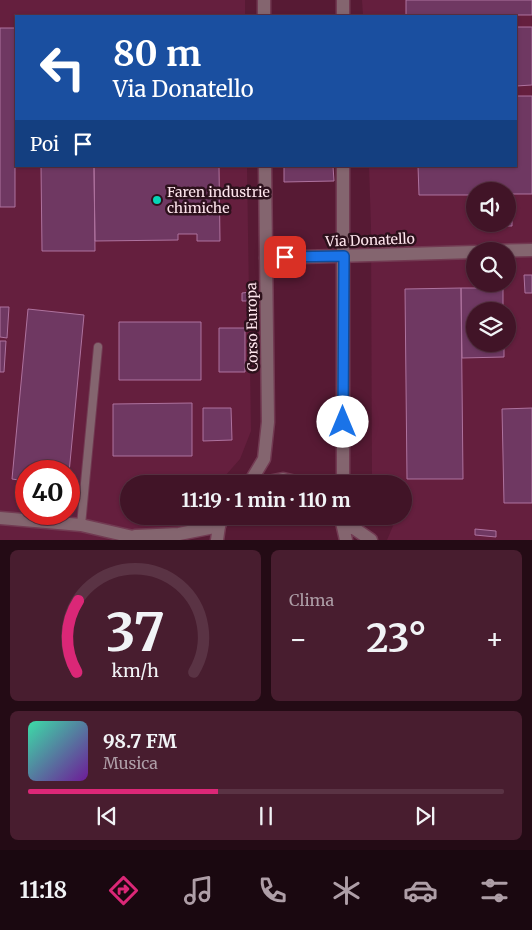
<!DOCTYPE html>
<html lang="it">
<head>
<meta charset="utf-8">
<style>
	:root { --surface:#411427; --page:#481d2f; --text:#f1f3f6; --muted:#ae9ea7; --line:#5a3344; --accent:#db2777 }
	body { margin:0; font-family:Merriweather,serif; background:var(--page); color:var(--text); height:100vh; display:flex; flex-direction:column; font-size:19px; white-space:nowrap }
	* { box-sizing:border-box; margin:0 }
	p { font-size:16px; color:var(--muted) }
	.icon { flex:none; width:28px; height:28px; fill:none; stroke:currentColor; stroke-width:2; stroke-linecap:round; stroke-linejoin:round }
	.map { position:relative; height:540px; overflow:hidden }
	.panel { display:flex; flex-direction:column; gap:10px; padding:10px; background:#240b15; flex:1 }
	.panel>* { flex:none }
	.top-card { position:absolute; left:15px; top:15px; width:502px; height:152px; border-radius:0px; box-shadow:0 1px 4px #0004,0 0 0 1px var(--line); background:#1a4fa0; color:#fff; overflow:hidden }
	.tools { position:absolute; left:466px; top:182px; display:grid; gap:10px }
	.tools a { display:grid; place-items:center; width:50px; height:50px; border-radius:50%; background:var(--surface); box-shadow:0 1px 4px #0004,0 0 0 1px var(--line); font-size:25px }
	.speed { position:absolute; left:15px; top:460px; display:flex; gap:10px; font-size:25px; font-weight:700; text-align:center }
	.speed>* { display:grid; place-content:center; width:65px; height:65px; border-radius:50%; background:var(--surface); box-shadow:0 1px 4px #0004,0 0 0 1px var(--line); line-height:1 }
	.speed .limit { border:8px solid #d22; background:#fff; color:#111 }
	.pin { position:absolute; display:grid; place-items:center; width:42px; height:42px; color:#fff; margin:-21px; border-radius:10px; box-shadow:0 2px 8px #0006 }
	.me { position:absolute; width:55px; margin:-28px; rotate:0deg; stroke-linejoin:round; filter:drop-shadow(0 0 4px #0008) }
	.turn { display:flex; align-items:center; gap:18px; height:105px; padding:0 15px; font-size:22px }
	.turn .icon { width:65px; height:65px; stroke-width:2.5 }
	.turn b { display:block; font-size:35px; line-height:42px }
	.then { display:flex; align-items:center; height:48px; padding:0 15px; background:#0003; gap:10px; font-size:19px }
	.big { font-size:38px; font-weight:700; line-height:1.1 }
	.panel .widget { flex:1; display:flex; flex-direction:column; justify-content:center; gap:8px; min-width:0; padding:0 18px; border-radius:8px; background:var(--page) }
	.panel .dial { align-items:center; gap:0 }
	.dial svg { height:130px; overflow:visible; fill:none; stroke:var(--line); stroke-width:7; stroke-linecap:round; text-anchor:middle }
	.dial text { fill:var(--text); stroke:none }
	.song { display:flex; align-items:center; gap:15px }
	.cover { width:60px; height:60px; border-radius:8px; background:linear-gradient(135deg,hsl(160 70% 55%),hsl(280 70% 35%)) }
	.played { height:5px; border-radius:2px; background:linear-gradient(90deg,var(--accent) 40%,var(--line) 40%) }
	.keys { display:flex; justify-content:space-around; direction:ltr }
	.heat { display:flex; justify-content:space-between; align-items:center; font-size:28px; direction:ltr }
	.panel .tiles { flex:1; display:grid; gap:10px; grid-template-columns:1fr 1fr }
	.widget:last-child { grid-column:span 2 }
	.trip { position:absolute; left:120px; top:475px; width:292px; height:50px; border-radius:25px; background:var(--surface); box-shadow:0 1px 4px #0004,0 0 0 1px var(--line); font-weight:700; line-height:50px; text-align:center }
	.menu { display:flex; height:80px; justify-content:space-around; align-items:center; background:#1a0810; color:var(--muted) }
	.menu .icon { width:35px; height:35px }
	.menu .on { color:var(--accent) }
	.menu b { font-size:22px; color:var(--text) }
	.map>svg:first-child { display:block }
	.built { fill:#651f3e; fill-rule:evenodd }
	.building { fill:#6f3862; stroke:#ae729e }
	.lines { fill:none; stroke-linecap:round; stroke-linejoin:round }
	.service-casing { stroke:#723a52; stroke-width:10 }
	.minor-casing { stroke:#723a52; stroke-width:15 }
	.tertiary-casing { stroke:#723a52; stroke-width:15 }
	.service { stroke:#84656f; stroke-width:8 }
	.minor { stroke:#84656f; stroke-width:12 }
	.tertiary { stroke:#84656f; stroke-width:12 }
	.route-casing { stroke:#114b97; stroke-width:12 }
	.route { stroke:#1a73e8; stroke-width:9 }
	.poi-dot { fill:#05d5b6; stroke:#2d111c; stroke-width:2 }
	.labels { text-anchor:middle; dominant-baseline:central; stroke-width:5; stroke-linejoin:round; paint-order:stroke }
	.poi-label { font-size:14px; fill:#fee5ed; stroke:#2d111c; text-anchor:start }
	.street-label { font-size:14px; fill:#fee5ed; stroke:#2d111c }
</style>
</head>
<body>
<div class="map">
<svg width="532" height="540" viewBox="0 0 532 540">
	<rect width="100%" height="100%" fill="#571a34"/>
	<path class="built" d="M0,0H245V16H16V166H247L251,431L240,459L218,484H129V516H190L176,540H0ZM26,471H69V514H26Z
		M362,0H532V540H387L393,526L383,516H404V484H372L371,227L369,166H516V16H363ZM475,191H508V224H475ZM475,251H508V284H475ZM475,311H508V344H475Z"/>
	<path class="building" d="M406,0H532V15H406Z
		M516,27H532V85L516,86Z
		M0,28H15V207H0Z
		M516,96H532V194H508V191H475V195H419L418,166H516Z
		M41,166H94L95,251H42Z
		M94,166H219L220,241H197V234H178V240L95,241Z
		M284,166H333L334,181L284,182Z
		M508,215H512V226H491V224H508Z
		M524,275H532V293H525Z
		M461,288H503V311H475V344H504V357L462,358Z
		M461,288L463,479H407L405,289Z
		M250,292V301H242V293Z
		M0,307H9L7,338L0,337Z
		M28,309L84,315L69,473V471H26V481L12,479Z
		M119,322H201V380H119Z
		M219,328H245V372H219Z
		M0,341H6L4,372H0Z
		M192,403V456H113V404Z
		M203,408H231L232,440L203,441Z
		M532,408V503H504L502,409Z
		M475,529L496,531V537L475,535Z"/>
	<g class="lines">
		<g class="service-casing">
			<path id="service" d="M81,525L98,347"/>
		</g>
		<g class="minor-casing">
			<path id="minor" d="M487,251L532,250
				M266,258L475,252
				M0,518L81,525L146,540
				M135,536L179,534L219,526"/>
		</g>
		<g class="tertiary-casing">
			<path id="tertiary" d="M264,0V16
				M343,0V16
				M249,484L264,459L268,422L265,166
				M259,484L283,479L304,484
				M341,484L343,478V166
				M341,518L346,540
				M342,520L371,540
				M217,540L219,526L223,516"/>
		</g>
		<use href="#service" class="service"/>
		<use href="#minor" class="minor"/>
		<use href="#tertiary" class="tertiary"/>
	</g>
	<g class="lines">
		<g class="route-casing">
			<path id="route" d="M285,257L344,256L343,422"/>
		</g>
		<use href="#route" class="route"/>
	</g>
	<circle class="poi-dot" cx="157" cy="200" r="5"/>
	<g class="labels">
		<g class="poi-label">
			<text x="167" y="192">Faren industrie<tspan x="167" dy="16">chimiche</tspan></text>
		</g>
		<g class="street-label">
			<text transform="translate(370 240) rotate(-2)">Via Donatello</text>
			<text transform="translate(252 327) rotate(-91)">Corso Europa</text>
		</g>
	</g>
</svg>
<div class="tools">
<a><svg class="icon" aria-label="sound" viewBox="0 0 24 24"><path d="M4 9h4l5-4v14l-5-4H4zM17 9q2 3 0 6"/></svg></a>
<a><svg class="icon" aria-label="search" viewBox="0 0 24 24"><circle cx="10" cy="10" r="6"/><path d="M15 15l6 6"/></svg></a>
<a><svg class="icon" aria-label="layers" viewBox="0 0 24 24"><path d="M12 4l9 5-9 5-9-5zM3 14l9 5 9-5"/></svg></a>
</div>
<div class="speed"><div class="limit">40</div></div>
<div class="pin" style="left:285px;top:257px;background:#d93025"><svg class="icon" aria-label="arrive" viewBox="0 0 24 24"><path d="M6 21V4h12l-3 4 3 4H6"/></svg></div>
<svg class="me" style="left:343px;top:422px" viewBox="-20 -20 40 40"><circle r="19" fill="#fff"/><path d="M0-13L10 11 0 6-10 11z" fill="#1a73e8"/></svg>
<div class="trip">11:19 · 1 min · 110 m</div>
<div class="top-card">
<div class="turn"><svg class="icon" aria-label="left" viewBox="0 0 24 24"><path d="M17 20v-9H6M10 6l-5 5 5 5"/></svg><div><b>80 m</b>Via Donatello</div></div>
<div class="then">Poi<svg class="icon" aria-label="arrive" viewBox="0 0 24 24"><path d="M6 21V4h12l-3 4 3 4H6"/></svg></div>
</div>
</div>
<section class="panel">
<div class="tiles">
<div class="widget dial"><svg viewBox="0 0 100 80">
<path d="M14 69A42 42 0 1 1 86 69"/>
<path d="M14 69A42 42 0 0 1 15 25" stroke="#db2777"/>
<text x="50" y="56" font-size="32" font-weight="700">37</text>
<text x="50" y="72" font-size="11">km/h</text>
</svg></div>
<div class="widget"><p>Clima</p>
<div class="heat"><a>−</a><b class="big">23°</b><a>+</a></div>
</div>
<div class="widget">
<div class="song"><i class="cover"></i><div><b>98.7 FM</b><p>Musica</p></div></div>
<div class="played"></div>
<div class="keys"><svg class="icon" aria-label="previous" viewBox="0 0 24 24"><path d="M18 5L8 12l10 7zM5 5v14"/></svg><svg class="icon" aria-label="pause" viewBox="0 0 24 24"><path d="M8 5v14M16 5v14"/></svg><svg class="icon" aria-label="next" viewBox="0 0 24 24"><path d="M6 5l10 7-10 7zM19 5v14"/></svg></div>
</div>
</div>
</section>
<nav class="menu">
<b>11:18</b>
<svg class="icon on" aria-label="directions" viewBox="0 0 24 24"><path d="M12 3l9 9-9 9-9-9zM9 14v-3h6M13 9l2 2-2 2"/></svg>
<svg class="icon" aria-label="music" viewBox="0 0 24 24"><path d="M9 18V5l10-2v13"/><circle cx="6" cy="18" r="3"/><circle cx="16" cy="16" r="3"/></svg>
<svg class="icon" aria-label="phone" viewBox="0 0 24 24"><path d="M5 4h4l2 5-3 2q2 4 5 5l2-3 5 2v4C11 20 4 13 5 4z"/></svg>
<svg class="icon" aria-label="climate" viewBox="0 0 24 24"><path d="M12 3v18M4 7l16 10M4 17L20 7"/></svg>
<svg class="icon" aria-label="car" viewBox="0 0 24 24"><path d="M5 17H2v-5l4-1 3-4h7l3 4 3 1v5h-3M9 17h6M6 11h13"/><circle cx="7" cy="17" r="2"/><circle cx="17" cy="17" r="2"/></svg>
<svg class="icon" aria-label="filters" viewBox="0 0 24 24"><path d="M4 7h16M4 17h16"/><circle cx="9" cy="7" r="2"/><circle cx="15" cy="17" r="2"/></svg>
</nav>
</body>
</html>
